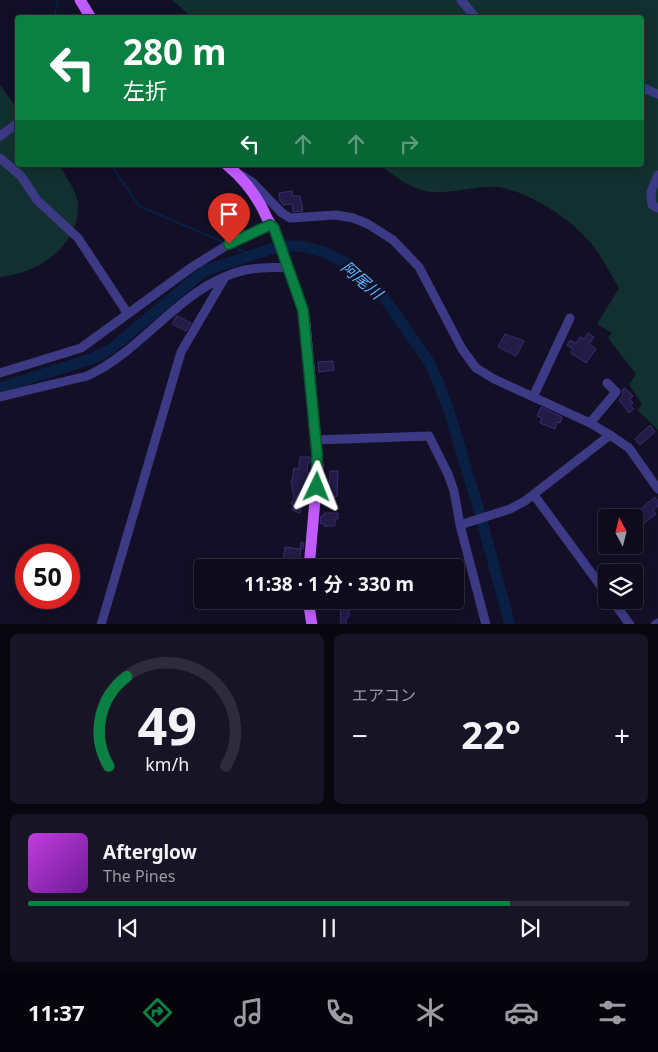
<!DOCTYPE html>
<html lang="ja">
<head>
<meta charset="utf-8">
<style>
	:root { --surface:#0e0b1c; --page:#171425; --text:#f1f3f6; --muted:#9b9ba3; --line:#2e2b3b; --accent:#0b8043 }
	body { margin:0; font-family:"Noto Sans","Noto Sans JP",sans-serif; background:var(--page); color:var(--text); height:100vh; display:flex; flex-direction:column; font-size:19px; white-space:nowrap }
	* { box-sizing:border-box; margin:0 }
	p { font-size:16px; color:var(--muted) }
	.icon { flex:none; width:28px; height:28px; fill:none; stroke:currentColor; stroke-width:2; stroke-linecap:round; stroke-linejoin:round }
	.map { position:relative; height:624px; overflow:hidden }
	.panel { display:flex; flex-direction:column; gap:10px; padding:10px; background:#08060f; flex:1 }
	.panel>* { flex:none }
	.guide { position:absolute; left:15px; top:15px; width:629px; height:152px; border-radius:5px; box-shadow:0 2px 12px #0003,0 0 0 1px var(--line); background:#0b8043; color:#fff; overflow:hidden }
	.needle { width:32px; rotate:353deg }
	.controls { position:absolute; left:598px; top:509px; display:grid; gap:10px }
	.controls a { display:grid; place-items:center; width:45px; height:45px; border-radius:5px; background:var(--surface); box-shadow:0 2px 12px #0003,0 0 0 1px var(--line); font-size:25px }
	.speed { position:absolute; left:15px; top:544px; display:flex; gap:10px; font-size:25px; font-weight:700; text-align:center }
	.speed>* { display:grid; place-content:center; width:65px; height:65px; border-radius:50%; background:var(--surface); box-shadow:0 2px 12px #0003,0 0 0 1px var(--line); line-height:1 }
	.speed .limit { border:8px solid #d22; background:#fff; color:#111 }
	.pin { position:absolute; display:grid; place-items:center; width:42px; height:42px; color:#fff; margin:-51px -21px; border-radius:50% 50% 50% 0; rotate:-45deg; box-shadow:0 0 5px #0007 }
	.pin .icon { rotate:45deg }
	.me { position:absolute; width:55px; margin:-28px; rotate:2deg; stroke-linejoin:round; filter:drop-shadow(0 0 4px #0008) }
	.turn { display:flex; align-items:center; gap:18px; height:105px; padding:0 25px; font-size:22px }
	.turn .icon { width:65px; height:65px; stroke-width:2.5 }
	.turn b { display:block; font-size:35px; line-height:42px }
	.lanes { display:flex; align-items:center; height:48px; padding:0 25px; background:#0003; justify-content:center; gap:25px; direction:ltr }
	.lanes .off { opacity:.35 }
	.big { font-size:38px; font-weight:700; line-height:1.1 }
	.panel .widget { flex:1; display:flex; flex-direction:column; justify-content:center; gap:8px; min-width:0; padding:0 18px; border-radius:8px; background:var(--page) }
	.panel .dial { align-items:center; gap:0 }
	.dial svg { height:130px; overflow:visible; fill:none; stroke:var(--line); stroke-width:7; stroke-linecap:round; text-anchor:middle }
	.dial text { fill:var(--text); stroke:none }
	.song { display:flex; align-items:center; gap:15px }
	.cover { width:60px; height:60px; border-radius:8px; background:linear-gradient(135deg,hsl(290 70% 55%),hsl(280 70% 35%)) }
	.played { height:5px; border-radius:2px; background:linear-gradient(90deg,var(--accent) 80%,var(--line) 80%) }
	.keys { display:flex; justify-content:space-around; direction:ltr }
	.heat { display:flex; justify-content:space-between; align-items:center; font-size:28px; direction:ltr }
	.panel .tiles { flex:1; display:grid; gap:10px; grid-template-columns:1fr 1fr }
	.widget:last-child { grid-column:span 2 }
	.trip { position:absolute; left:194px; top:559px; width:270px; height:50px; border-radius:5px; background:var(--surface); box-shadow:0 2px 12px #0003,0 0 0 1px var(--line); font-weight:700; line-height:50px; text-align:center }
	.menu { display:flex; height:80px; justify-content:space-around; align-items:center; background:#06040b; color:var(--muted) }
	.menu .icon { width:35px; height:35px }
	.menu .on { color:var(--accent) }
	.menu b { font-size:22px; color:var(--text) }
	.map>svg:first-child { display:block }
	.green { fill:#12302f }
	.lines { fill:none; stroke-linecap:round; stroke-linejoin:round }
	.stream { stroke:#0a1f44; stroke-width:2 }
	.river { stroke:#0a1f44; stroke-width:11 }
	.building { fill:#241b47; stroke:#3b2d73 }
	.minor { stroke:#3d3a85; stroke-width:9 }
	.major { stroke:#c25bff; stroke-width:11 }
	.route-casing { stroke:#07532c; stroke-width:12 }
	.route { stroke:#0b8043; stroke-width:9 }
	.labels { text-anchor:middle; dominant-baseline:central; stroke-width:5; stroke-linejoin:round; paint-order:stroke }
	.water-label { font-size:16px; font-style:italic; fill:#62b6ff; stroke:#130f26 }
</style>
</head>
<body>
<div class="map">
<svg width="658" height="625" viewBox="0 0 658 625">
	<rect width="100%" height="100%" fill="#130f26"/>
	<path class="green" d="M172,0H658V430L637,410L642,404L629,385L636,374L608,338L612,333L597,324L619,288C610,273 602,257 591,243C571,219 529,191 497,187C472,185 443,198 418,189C404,184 391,173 379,165H641V18H193Z
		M0,85L17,108L18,165H59C66,177 79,193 78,208C77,248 36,274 0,277Z"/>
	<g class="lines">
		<path class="stream" d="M54,18L58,0
			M111,165L139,206L225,243
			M231,246L252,255"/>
		<path class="river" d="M0,388L93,358L111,349L204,271L216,267L274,248L288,246H301L324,252L348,264L380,292L428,360L438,382L449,411L478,507L510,625"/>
	</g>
	<path class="building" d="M292,191L293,196H300L303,211L293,212L292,204L283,205L282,202L280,201L279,193Z
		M177,316L191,323L186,331L172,324Z
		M588,333L594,337L589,344L596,349L586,363L571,353L573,349L567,345L570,340L576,343L580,337L584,339Z
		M505,334L524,341L516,356L498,347Z
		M333,361L334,370L319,372L318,362Z
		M625,388L633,396L630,399L633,403L630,405L634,409L629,413L619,400L623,395L622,390Z
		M541,407L562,417L560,423L557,422L555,429L540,423L542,418L537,416Z
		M650,425L655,432L640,445L635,439Z
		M300,457H310V463H308L307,472L310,473L309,485H303L304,497L308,498L307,504L304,503L300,513L292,510L294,506L291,504L294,498L291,480H292L294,468L299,469Z
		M330,471H338L337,497H329Z
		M655,497L658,501V506L653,510L656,514L639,527L634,518L631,517Z
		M324,513H338V519H335V526H324V524L320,523L321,516H324Z
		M301,542L304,543L303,549H301L299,563L283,561L285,547L300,549Z
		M340,600H349V617L346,618V625H341Z"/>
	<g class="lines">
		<path class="minor" d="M461,0L476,18
			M641,87L658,94
			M0,136L18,123
			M0,158L21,176L37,200L78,238L128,314
			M241,175L252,182L282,213L290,218L336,215L353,218L368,224L393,240L419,267L462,349L476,368L494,379L590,423L610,435L629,448L658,489
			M658,175L651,192L652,205L658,208
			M0,373L81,348L192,267L229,244L270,225
			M0,397L87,376C145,350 181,285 245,270C258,267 274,268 287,267
			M533,397L570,318
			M590,423L616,392L607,383
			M316,440L429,436L448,474L454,491L460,525L486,625
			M534,495L606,593
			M460,525L510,509L525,501L610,435
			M612,600L630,625
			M101,625L181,352L225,277
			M655,625L658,623"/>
		<path class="major" d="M80,0L91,18
			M227,165C239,175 252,190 260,204C265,212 267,222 274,228L303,310L305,325L318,466L309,568
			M308,600L312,625"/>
	</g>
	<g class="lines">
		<g class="route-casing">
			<path id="route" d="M229,244L270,225L274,228L303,310L317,453V487"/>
		</g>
		<use href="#route" class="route"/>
	</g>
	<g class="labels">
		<g class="water-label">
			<text transform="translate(362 280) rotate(41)">阿尾川</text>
		</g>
	</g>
</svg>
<div class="controls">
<a><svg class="needle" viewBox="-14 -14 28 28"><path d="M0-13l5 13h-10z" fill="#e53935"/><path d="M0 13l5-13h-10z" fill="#9b9ba3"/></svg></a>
<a><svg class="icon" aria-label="layers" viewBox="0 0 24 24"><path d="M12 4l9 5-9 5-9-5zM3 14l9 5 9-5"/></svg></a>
</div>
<div class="speed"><div class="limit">50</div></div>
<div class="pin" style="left:229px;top:244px;background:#d93025"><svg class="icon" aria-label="arrive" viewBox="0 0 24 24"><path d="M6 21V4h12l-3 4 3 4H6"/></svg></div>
<svg class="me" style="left:317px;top:487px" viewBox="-20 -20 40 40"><path d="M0-17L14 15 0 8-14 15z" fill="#0b8043" stroke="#fff" stroke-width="4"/></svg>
<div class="trip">11:38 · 1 分 · 330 m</div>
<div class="guide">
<div class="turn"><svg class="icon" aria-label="left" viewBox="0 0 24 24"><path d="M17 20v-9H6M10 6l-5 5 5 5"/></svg><div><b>280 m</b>左折</div></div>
<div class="lanes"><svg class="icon" aria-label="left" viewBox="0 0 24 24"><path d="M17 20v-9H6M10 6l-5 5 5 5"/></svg><svg class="icon off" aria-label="ahead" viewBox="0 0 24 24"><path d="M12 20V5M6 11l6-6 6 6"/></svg><svg class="icon off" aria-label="ahead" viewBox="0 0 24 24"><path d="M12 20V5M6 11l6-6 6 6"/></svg><svg class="icon off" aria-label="right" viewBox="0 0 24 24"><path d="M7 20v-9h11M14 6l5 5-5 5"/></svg></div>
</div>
</div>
<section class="panel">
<div class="tiles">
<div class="widget dial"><svg viewBox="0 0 100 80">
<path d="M14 69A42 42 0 1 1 86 69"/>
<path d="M14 69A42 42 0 0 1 25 14" stroke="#0b8043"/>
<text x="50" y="56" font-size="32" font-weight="700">49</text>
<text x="50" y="72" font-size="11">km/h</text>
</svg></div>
<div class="widget"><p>エアコン</p>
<div class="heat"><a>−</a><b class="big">22°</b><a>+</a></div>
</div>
<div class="widget">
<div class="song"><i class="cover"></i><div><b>Afterglow</b><p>The Pines</p></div></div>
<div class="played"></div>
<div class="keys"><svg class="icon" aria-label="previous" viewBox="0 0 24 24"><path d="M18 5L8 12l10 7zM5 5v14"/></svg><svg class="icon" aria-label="pause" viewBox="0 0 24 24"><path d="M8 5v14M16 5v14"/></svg><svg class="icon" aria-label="next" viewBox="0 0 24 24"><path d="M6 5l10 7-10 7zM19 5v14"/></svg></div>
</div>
</div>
</section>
<nav class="menu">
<b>11:37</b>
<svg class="icon on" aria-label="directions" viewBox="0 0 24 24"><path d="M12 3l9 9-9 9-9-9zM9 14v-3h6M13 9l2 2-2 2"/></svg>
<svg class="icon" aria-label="music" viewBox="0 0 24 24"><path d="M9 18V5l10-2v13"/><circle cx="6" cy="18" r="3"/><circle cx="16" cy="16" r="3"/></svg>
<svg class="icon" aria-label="phone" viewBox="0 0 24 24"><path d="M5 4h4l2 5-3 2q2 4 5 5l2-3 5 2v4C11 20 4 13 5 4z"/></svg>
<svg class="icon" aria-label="climate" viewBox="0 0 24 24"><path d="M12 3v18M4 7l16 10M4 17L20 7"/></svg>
<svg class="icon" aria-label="car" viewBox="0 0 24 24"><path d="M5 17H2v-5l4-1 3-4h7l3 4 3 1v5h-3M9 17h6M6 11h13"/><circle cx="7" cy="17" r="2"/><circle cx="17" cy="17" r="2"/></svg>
<svg class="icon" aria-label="filters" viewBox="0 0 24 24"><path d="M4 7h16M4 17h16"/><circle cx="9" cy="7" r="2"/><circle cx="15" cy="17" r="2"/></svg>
</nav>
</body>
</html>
